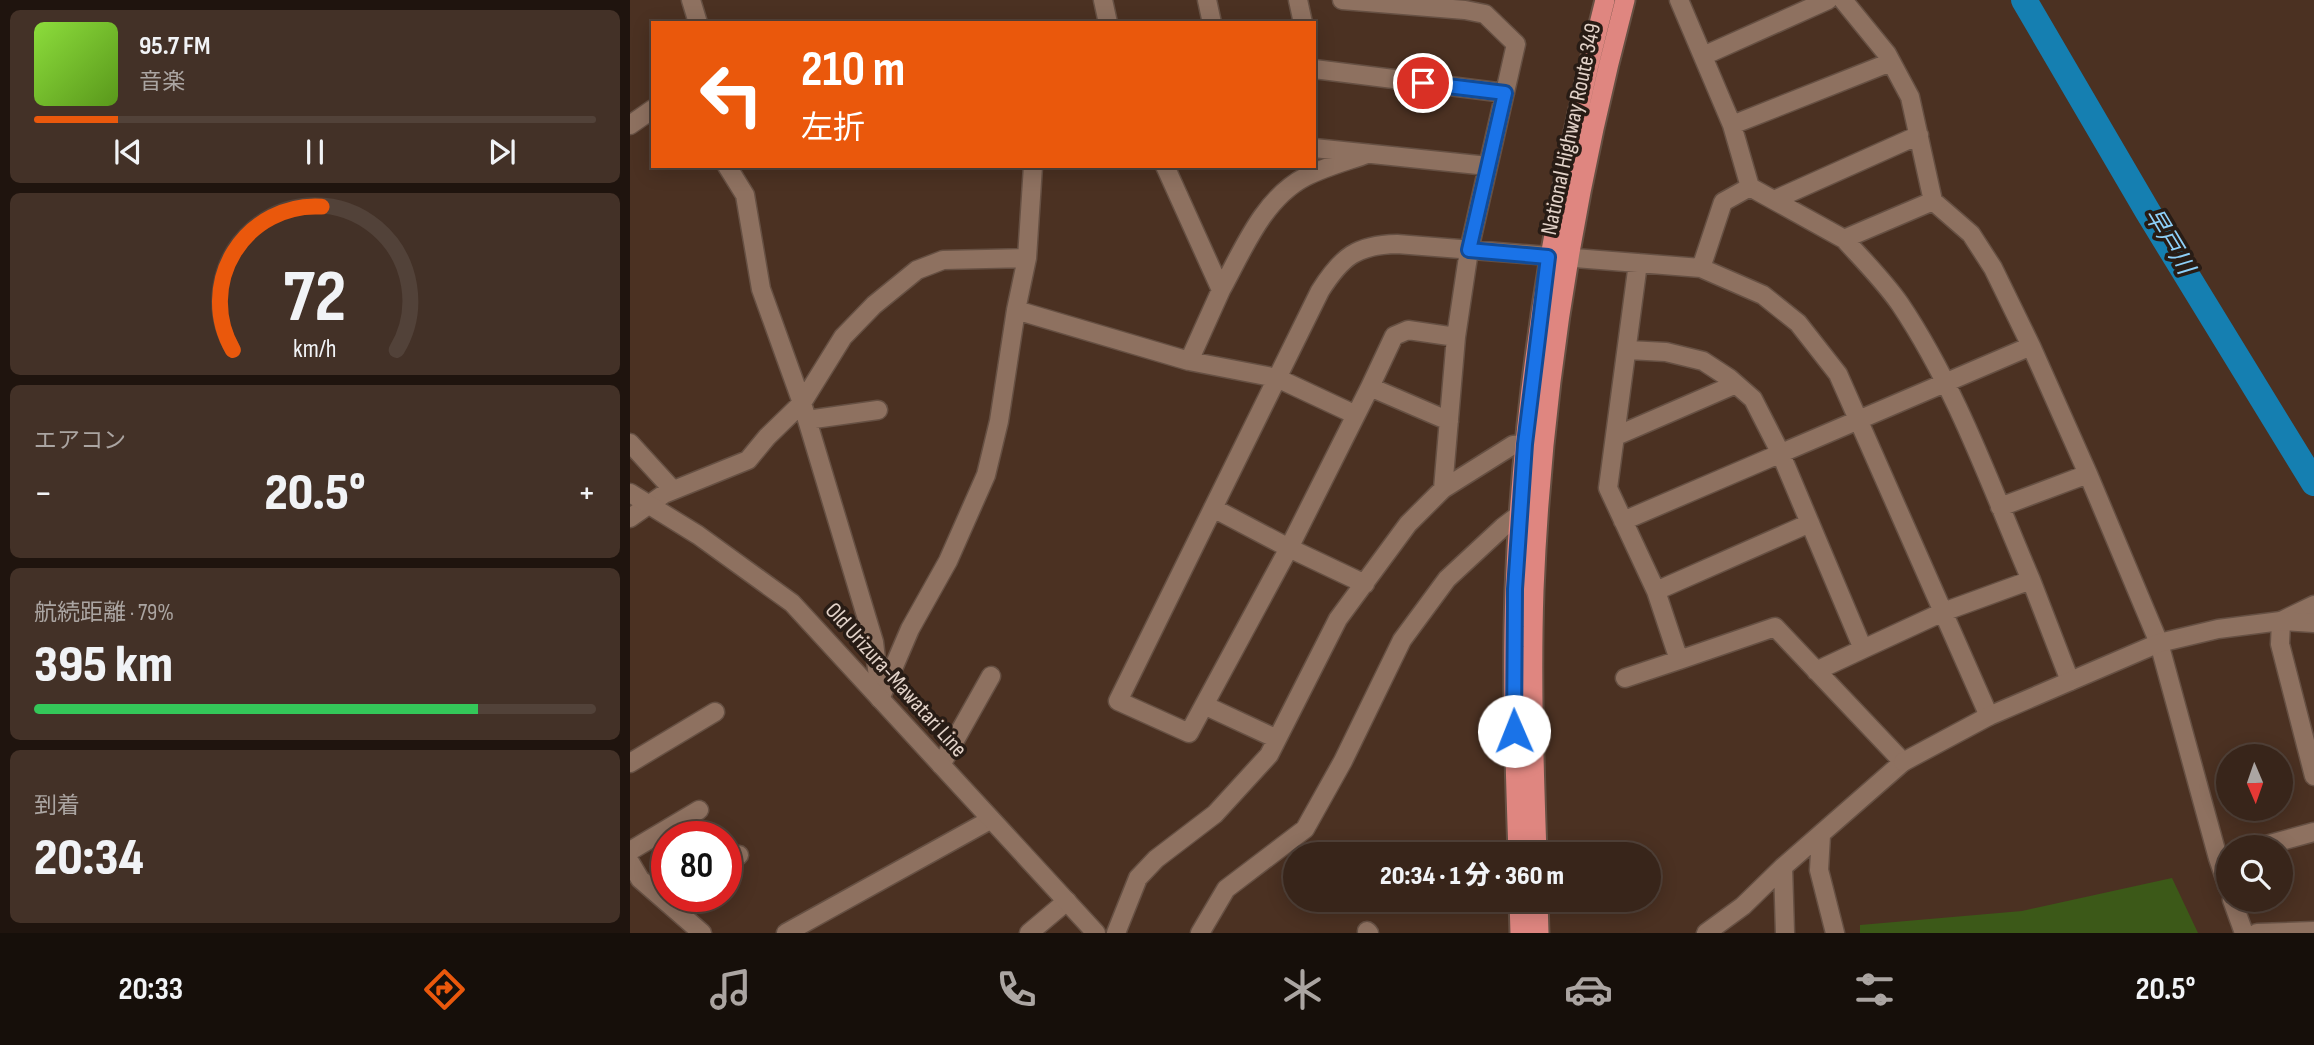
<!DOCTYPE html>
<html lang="ja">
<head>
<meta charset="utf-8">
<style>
	:root { --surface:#38251a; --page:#433127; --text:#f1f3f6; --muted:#aba5a2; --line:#524239; --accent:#ea580c }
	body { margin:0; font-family:"Sofia Sans Condensed","Noto Sans JP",sans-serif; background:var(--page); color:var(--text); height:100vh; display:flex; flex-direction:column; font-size:26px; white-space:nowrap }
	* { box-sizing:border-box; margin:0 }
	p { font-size:23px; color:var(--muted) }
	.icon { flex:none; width:38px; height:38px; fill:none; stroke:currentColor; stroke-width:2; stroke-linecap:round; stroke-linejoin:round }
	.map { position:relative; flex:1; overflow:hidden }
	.details { display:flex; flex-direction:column; gap:10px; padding:10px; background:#1f140e; width:630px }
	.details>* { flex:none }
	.banner { position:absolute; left:21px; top:21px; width:665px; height:147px; border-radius:0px; box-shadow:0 4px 18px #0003,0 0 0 2px var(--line); background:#ea580c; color:#fff; overflow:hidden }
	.needle { width:46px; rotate:178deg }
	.controls { position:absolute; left:1586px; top:744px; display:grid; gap:14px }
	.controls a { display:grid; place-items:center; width:77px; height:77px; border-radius:50%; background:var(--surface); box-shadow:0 4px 18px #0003,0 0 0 2px var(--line); font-size:35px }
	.speed { position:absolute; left:21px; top:821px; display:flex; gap:14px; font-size:35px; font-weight:700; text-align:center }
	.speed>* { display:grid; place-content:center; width:91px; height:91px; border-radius:50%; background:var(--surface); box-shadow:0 4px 18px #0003,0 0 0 2px var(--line); line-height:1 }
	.speed .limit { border:10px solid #d22; background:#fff; color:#111 }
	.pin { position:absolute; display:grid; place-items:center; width:60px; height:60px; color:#fff; margin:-30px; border:4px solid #fff; border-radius:50%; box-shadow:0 2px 7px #0007 }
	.me { position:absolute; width:77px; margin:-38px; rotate:359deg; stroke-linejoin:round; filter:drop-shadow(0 0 5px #0008) }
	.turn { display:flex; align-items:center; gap:24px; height:147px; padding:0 35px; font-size:32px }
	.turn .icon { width:91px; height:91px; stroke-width:2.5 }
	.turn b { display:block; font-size:49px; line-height:60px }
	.big { font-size:52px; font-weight:800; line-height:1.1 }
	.details .tile { flex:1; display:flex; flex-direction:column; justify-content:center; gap:10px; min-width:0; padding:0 24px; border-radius:10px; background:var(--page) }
	.details .dial { align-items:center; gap:0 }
	.dial svg { height:182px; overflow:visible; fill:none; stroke:var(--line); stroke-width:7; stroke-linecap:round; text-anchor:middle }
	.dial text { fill:var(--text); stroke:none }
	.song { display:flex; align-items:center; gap:21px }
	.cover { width:84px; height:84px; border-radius:10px; background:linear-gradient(135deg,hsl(90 70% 55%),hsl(90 70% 35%)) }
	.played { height:7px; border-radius:4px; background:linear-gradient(90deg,var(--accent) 15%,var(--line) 15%) }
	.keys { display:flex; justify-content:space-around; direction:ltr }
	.heat { display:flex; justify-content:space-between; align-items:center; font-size:38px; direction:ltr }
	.charge { height:10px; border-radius:5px; background:linear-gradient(90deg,#34c759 79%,var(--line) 0) }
	.trip { position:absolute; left:653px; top:842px; width:378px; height:70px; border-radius:35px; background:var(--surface); box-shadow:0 4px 18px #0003,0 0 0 2px var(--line); font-weight:800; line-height:70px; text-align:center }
	.tab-bar { display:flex; height:112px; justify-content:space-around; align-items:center; background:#160f0a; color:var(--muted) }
	.tab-bar .icon { width:49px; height:49px }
	.tab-bar .current { color:var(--accent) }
	.tab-bar b { font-size:32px; color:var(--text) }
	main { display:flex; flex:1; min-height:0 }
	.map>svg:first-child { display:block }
	.green { fill:#3c5918 }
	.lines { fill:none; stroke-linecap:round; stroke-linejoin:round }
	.river { stroke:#157fb1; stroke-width:26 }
	.minor-casing { stroke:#665043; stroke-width:21 }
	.tertiary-casing { stroke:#665043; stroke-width:21 }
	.trunk-casing { stroke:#665043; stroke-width:23 }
	.minor { stroke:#8e7160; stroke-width:18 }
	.tertiary { stroke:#8e7160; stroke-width:18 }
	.trunk { stroke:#df8680; stroke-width:19 }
	.route-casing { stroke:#114b97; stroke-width:18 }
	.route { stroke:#1a73e8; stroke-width:12 }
	.labels { text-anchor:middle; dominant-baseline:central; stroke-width:7; stroke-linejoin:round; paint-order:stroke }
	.street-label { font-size:23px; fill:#e3d3c9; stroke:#281c15 }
	.water-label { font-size:24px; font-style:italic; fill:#8ed0f9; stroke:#281c15 }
</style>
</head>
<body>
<main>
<section class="details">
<div class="tile">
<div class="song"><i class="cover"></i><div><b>95.7 FM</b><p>音楽</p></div></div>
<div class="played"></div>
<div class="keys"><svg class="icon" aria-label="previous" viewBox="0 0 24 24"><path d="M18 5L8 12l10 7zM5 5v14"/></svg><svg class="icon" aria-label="pause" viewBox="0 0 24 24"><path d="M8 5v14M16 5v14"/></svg><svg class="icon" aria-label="next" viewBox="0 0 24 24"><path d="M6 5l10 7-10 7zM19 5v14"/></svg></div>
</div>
<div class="tile dial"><svg viewBox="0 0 100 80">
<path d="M14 69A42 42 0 1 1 86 69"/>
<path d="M14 69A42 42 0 0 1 53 6" stroke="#ea580c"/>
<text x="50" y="56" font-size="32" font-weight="700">72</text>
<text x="50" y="72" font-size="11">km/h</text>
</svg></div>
<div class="tile"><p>エアコン</p>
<div class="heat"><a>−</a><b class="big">20.5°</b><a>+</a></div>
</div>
<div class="tile"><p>航続距離 · 79%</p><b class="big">395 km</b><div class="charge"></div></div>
<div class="tile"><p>到着</p><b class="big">20:34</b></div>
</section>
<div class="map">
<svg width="1684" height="933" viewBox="0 0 1684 933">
	<rect width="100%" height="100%" fill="#4b3122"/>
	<path class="green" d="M1542,878L1568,933H1230V925L1392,911Z"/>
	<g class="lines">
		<path class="river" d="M1394,0L1518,212L1684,483"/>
		<g class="minor-casing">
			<path id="minor" d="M61,0L68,23
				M473,0L478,23
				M577,0L582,23
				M668,0L673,23
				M712,0L835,10L855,14L886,44L839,250L826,337L813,489
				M1049,0L1102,125L1120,187L1093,202L1071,268
				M1213,0L1257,54L1280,97L1303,201L1341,234L1363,268L1401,346L1458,474L1529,643L1588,858L1598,887
				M1073,56L1198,0
				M684,69L875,93
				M0,125L23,109
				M1102,125L1261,62
				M684,148L858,166
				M97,166L115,195L131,289L172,403
				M535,166L591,290L559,361
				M1120,187L1214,239L1303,201
				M1144,200L1289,135
				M1008,263L978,488L1026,591L1049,660L1145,627L1273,762L1153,867L1113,906L1076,933
				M591,290C613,250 633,199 675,177C694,167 717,161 737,154
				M386,310L559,361L647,378L726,415
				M998,350L1036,352L1073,361L1099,378L1123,399L1150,452L1233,649L1313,612L1401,580C1361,487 1327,389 1270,304C1254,281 1233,260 1214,239
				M172,403L213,337L244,305L287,270L313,260L397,258
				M177,420L248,410
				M819,421L740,387L764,336L778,330L826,337
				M986,436L1106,384
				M0,443L43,490
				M1370,507L1458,474
				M583,508L659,548L559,733L488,701L690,291C712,256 727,245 767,244L1071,268L1133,295L1168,323L1208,374L1359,716
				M0,518L34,494L118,460L137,437L172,403L244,642L250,695
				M993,521L1401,346
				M1401,580L1440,681
				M735,584L659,548L740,387
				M1026,591L1180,523
				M1684,605L1651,621L1650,644L1684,776
				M1186,671L1233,649
				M995,678L1049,660
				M250,699L280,629L318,561L356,475L369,421L386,310L397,258L403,166
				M574,705L647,739
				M0,763L85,712
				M311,765L361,676
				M1191,835L1189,870L1205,933
				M1629,847L1684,832
				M0,851L69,810
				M0,862L10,879L72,933
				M96,866L109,855
				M1153,867L1155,933
				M1602,900L1614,933
				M47,911L64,896
				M737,931L739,933
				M156,933L360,820
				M399,933L437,901
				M486,933L508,878L526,859L585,814L639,755L708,619L778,524L813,489L883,445L895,444
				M570,933L596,889L675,829L713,761L772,640L817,579L873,527L890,514
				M1627,933L1684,931"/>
		</g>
		<g class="tertiary-casing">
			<path id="tertiary" d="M0,493L68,535L162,603L466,933
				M1273,762L1359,716L1529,643L1588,629L1651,621L1684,623"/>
		</g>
		<g class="trunk-casing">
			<path id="trunk" d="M888,854C885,766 882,678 885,590C893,390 925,193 975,0
				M907,854C904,766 901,678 904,590C912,390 944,193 995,0
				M889,900L890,933
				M908,900L909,933"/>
		</g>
		<use href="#minor" class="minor"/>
		<use href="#tertiary" class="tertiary"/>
		<use href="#trunk" class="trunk"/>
	</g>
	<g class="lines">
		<g class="route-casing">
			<path id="route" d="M793,83L875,93L839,250L918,257L895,444L885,589L884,731"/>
		</g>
		<use href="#route" class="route"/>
	</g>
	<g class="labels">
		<g class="street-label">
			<text transform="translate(941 129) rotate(-78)">National Highway Route 349</text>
			<text transform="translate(266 680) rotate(48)">Old Urizura-Mawatari Line</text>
		</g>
		<g class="water-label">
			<text transform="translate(1539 241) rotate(59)">早戸川</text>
		</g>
	</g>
</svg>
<div class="controls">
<a><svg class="needle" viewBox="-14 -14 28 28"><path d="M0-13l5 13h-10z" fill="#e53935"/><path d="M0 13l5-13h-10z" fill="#aba5a2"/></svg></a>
<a><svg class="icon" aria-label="search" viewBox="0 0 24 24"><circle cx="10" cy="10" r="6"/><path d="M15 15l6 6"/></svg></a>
</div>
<div class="speed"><div class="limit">80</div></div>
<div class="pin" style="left:793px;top:83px;background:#d93025"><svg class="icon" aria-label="arrive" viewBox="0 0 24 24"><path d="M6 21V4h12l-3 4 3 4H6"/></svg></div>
<svg class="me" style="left:884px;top:731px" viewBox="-20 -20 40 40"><circle r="19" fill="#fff"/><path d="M0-13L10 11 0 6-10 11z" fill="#1a73e8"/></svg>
<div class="trip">20:34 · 1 分 · 360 m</div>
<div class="banner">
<div class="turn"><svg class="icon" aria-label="left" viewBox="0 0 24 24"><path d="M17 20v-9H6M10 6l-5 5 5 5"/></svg><div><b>210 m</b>左折</div></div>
</div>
</div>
</main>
<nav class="tab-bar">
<b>20:33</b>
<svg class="icon current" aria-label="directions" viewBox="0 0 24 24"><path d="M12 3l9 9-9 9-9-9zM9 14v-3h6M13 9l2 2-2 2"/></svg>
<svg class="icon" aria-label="music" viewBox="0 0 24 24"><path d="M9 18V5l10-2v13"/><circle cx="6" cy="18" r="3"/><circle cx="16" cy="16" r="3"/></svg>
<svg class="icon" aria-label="phone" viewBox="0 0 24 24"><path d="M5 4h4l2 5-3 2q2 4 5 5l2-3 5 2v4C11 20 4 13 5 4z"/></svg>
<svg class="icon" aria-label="climate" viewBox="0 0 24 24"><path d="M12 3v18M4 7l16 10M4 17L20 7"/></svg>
<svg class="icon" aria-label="car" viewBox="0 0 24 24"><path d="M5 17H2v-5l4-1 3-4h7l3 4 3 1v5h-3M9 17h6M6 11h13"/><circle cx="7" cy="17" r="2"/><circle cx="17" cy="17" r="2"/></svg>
<svg class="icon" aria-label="filters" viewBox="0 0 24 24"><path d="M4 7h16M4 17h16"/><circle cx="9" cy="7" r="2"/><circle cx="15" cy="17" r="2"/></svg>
<b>20.5°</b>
</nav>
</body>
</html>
